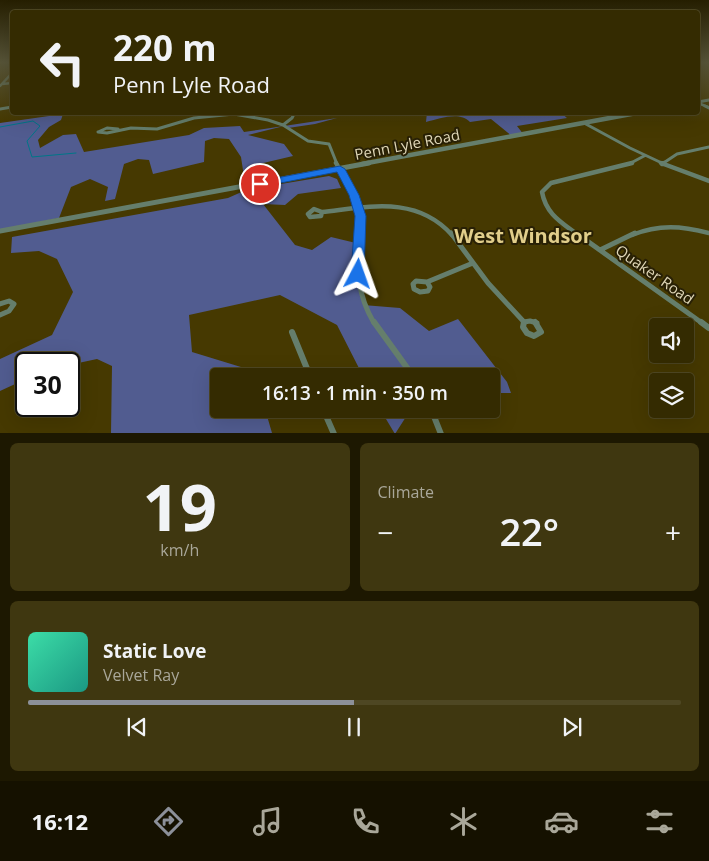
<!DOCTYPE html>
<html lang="en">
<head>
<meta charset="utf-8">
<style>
	:root { --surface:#342b01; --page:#3f3710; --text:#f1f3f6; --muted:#a9a799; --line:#4e4723; --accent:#8c9099 }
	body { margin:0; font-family:"Open Sans",sans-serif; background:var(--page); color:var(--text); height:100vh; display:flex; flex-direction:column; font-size:19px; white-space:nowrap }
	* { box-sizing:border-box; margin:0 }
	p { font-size:16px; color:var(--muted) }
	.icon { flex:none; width:28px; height:28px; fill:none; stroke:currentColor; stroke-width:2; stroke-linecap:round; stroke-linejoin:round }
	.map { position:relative; height:433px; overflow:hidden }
	.drawer { display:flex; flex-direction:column; gap:10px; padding:10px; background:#1d1801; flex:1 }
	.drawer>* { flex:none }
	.guide { position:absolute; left:10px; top:10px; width:690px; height:105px; border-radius:5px; box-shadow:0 5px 20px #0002,0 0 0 1px var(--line); background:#342b01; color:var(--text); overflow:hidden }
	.tools { position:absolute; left:649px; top:318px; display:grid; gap:10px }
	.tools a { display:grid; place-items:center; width:45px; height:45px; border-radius:5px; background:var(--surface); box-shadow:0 5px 20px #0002,0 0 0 1px var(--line); font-size:25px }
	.speed { position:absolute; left:15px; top:352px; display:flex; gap:10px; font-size:25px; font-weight:700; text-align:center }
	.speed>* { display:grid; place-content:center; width:65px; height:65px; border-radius:50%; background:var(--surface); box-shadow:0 5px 20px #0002,0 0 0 1px var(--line); line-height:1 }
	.speed .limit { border:2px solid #111; border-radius:8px; background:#fff; color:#111 }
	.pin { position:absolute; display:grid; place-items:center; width:42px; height:42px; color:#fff; margin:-21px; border:2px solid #fff; border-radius:50%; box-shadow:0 1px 5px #0007 }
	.me { position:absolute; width:55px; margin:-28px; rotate:4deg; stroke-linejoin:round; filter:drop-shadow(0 0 4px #0008) }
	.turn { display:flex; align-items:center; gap:18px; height:105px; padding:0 20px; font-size:22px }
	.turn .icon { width:65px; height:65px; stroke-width:2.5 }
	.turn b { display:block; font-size:35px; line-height:42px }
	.big { font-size:38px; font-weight:600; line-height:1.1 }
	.drawer .widget { flex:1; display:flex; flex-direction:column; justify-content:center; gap:8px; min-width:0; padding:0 18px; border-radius:8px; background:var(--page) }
	.drawer .dial { align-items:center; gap:0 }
	.dial b { font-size:65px; line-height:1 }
	.song { display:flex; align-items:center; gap:15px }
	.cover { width:60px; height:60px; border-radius:8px; background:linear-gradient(135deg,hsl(160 70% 55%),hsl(170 70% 35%)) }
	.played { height:5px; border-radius:2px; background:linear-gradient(90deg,var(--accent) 50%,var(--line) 50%) }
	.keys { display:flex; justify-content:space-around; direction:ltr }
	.heat { display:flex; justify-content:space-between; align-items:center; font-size:28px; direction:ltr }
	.drawer .tiles { flex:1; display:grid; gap:10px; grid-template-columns:1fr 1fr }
	.widget:last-child { grid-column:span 2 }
	.trip { position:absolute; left:210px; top:368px; width:290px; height:50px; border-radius:5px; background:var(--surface); box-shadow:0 5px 20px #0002,0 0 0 1px var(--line); font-weight:600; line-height:50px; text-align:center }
	.dock { display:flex; height:80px; justify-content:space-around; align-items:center; background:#151100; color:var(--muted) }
	.dock .icon { width:35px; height:35px }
	.dock .selected { color:var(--accent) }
	.dock b { font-size:22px; color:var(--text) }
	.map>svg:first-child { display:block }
	.green { fill:#515c90 }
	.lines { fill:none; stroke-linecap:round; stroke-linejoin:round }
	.stream { stroke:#007688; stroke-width:1 }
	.minor-far4 { stroke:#657e6c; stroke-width:2.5 }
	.minor-far3 { stroke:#657e6c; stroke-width:3 }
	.minor-far2 { stroke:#657e6c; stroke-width:4.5 }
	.minor-far1 { stroke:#657e6c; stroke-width:5 }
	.minor { stroke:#657e6c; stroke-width:6 }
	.tertiary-far2 { stroke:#657e6c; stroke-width:3 }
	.tertiary-far1 { stroke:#657e6c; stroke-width:4.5 }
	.tertiary { stroke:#657e6c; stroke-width:5 }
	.route { fill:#1a73e8; stroke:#114b97 }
	.labels { text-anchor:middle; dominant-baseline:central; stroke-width:4; stroke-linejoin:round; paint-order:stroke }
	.street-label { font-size:15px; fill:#dfd6b6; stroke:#282005 }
	.district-label { font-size:20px; font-weight:bold; fill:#e1ce8b; stroke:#282005 }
</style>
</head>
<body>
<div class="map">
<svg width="709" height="434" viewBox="0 0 709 434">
	<rect width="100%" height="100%" fill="#463901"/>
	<path class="green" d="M427,112H560L567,118L517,126L524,135L513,137L491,119L470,122C459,111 440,119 426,122Z
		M63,114L61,120L49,127L38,140L40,148L63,135L76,134L84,152L189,135L204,128L240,126L244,132L337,118L315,124L288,128L284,126L248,135L284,144L293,156L259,164L257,188L329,176L337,179L341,188L298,194L285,205L263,204L295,245L312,250L331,237L360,244L358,275L363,305L400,308L429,331L458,319L507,382L511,393H491V376H363L337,325L280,295L189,315L192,352L254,371L255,376H219V409H265L272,433H111L112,366L97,359L69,365L26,364V379L0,391V359L52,335L73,292L57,259L39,251L11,253L12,237L228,198L246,190L241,157L229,139L214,138L205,141L204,162L153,174L149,160L138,159L124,164L115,199L105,201L108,187L90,179L71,187L59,218L0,230V123Z
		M380,409H411L395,434Z"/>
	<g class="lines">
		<path class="stream" d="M0,127L33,121L40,126L27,141L32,157L76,153"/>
		<path class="minor-far4" d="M2,84L12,83
			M0,86L12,73
			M698,103L708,107
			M10,107H12"/>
		<path class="minor-far3" d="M705,106L709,108
			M0,109L12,107
			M584,123L630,148L664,164
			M283,125L292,118L295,112
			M98,132L107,133L131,128L157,129L194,118L234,114L268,120L283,125L308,141L329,144L337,164
			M98,132L107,128L118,129
			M629,164L644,156
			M662,164L677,154L709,147"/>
		<path class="minor-far2" d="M336,163C351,189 362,204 360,235
			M661,163L709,181
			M662,164L664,163
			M314,209L322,212L321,216L310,217L308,214Z
			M322,212C369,207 416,195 452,235
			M578,235C561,222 546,214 542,192L551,183L632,163
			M632,235C659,224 682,226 709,233"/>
		<path class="minor-far1" d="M360,233C358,270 355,290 374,323
			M451,233L488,283L524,322
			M576,233L702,323
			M600,250L635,233
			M416,281L427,282L430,287L428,291L420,292L414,289L413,284Z
			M427,282L473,263
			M0,304L9,301L14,304L9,311L0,315
			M524,322L530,321L537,323"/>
		<path class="minor" d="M374,322L413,376
			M524,322L523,327L527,333L534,336L541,332L535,322
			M701,322L709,328
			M292,332L310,376
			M323,409L334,434
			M431,409L441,434"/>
		<path class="tertiary-far2" d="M698,102L709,100"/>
		<path class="tertiary-far1" d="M362,164L642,112"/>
		<path class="tertiary" d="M0,231L369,163"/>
	</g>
	<linearGradient id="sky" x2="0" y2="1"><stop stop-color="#261f01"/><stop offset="0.51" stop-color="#575438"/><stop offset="1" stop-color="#575438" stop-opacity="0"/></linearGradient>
	<rect width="709" height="122" fill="url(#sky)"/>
	<path class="route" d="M340,166L345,169L359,195L366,216L364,274L362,277H353L351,274L355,216L349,195L337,172L260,187L254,184L260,181Z"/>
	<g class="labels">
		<g class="street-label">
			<text transform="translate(407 144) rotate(-11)">Penn Lyle Road</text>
			<text transform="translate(655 274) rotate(35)">Quaker Road</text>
		</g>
		<g class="district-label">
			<text x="523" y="235">West Windsor</text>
		</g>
	</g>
</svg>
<div class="tools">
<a><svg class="icon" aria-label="sound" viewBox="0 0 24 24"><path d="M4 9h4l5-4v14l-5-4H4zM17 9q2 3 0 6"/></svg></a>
<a><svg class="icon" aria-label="layers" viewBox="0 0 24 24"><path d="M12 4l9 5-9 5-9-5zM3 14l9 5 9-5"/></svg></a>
</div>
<div class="speed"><div class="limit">30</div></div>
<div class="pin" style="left:260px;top:184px;background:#d93025"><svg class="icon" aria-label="arrive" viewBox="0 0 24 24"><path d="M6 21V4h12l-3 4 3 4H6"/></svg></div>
<svg class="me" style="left:358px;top:274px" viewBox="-20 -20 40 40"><path d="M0-17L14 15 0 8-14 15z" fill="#1a73e8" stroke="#fff" stroke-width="4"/></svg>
<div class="trip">16:13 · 1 min · 350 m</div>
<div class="guide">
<div class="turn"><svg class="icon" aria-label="left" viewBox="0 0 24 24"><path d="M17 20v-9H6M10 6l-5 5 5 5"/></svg><div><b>220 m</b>Penn Lyle Road</div></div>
</div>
</div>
<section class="drawer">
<div class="tiles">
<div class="widget dial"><b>19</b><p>km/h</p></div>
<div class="widget"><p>Climate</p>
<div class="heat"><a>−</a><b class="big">22°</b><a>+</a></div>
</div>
<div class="widget">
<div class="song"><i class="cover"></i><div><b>Static Love</b><p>Velvet Ray</p></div></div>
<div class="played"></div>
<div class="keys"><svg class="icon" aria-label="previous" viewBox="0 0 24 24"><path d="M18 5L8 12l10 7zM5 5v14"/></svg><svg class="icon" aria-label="pause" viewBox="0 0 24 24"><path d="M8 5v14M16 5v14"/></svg><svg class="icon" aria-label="next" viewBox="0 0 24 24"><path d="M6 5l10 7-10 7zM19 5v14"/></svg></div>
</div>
</div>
</section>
<nav class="dock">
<b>16:12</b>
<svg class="icon selected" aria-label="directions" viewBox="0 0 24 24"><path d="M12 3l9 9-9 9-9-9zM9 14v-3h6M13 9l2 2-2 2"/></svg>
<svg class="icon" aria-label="music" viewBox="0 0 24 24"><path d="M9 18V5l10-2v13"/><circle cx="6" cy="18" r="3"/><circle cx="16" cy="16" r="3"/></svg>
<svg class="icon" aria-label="phone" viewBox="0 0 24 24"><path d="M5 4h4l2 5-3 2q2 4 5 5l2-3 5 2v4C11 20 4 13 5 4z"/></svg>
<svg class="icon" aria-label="climate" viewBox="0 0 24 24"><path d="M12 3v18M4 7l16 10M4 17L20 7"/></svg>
<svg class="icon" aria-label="car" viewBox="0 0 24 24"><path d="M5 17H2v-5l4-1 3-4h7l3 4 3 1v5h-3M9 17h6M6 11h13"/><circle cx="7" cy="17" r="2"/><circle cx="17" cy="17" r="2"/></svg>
<svg class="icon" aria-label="filters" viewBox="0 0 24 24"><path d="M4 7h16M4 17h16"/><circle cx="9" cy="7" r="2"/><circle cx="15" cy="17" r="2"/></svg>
</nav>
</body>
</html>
